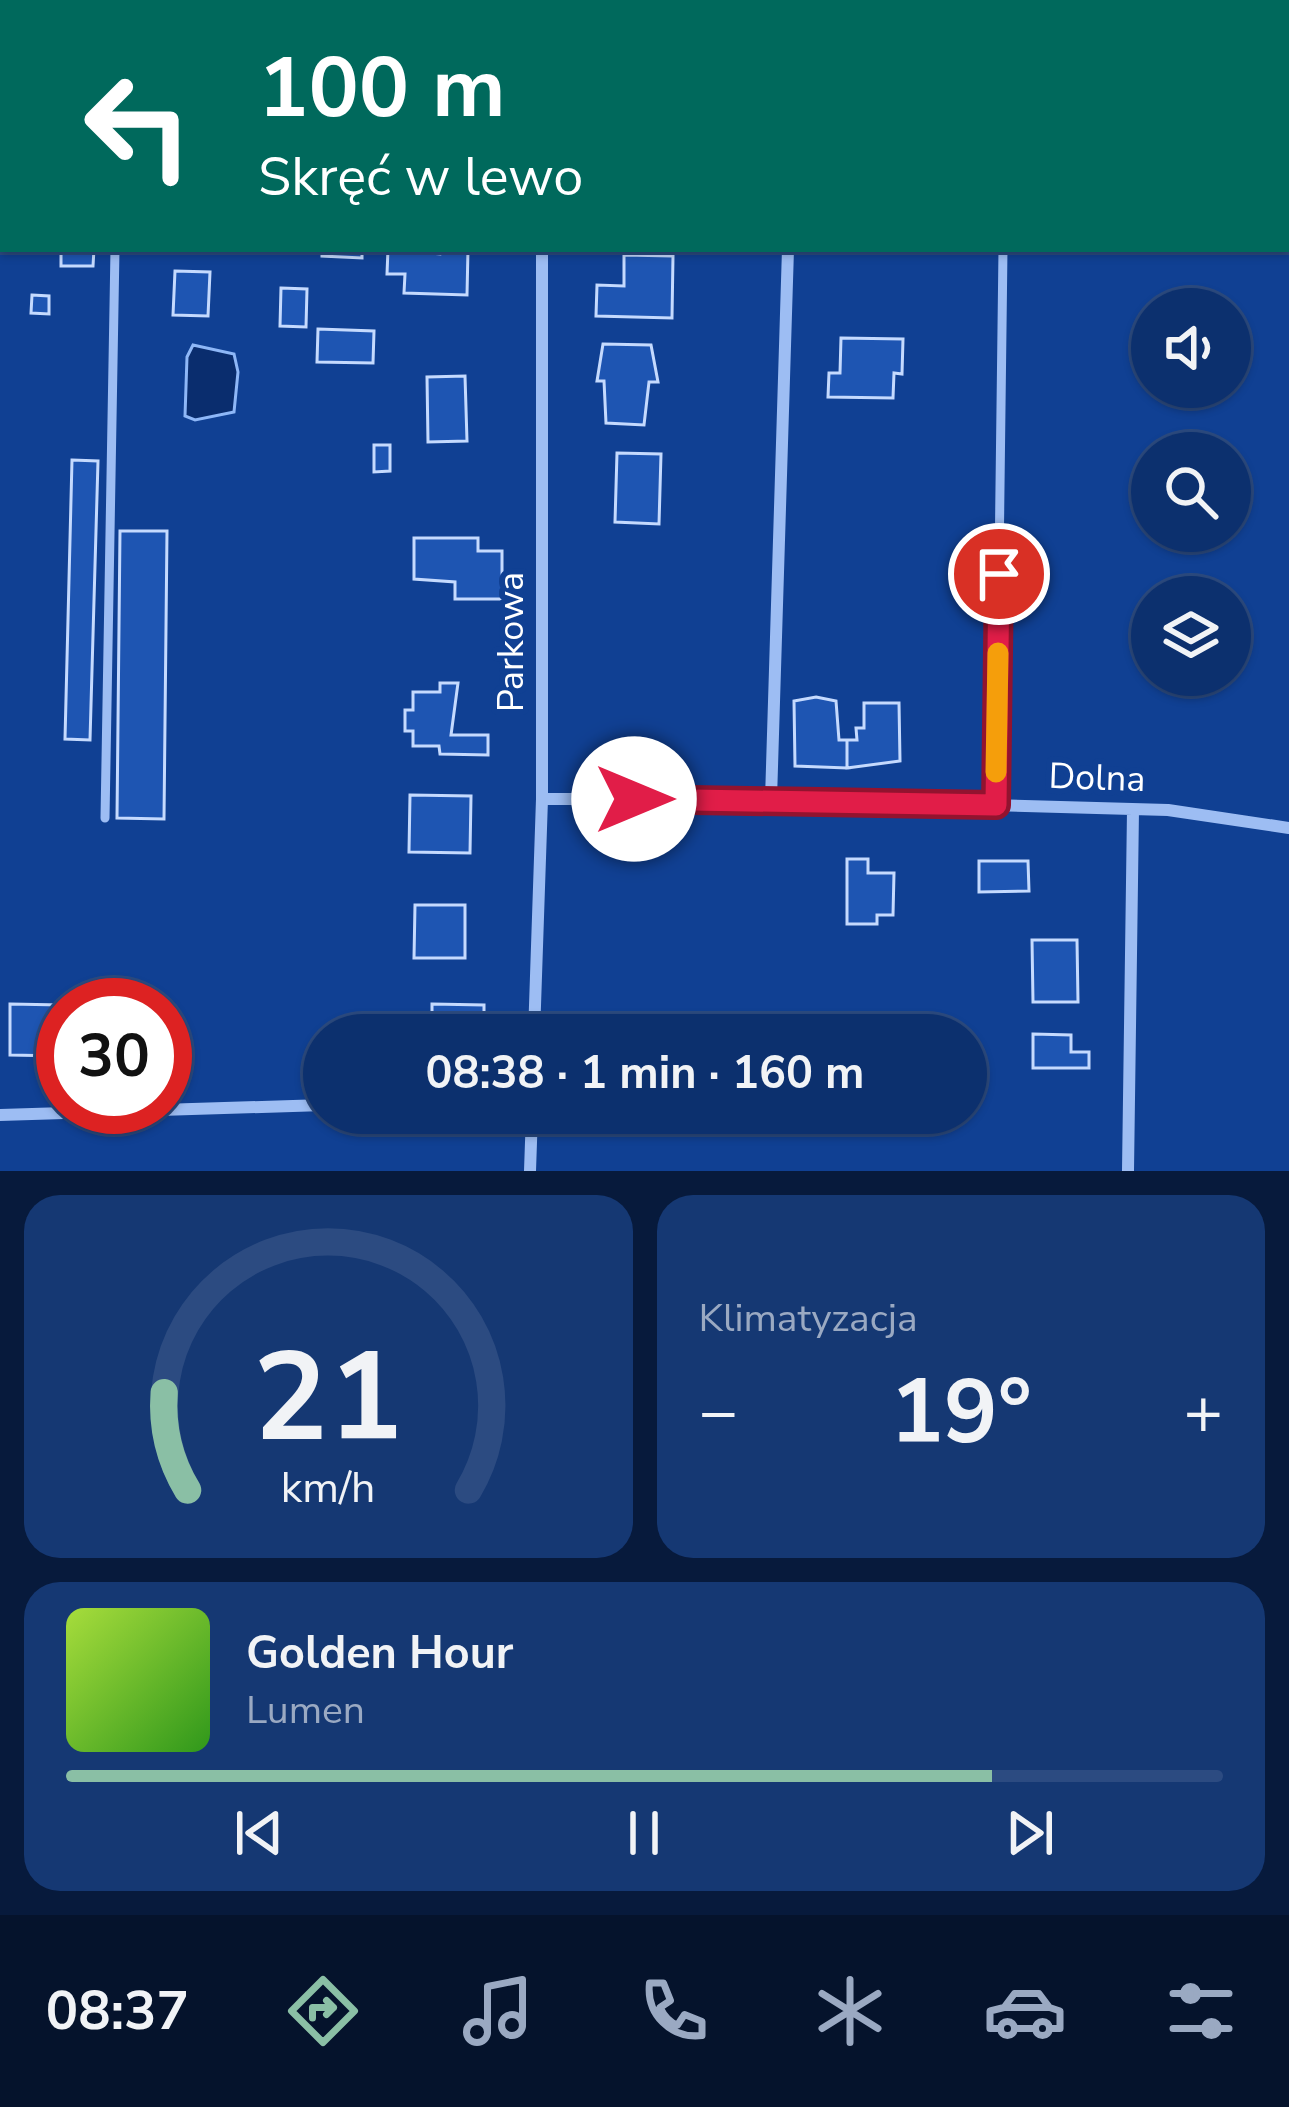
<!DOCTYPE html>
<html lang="pl">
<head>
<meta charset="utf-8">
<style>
	:root { --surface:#0c306e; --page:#153873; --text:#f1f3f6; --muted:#9aa9c2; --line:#2c4b81; --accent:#8abfa5 }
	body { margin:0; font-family:"Nunito Sans",sans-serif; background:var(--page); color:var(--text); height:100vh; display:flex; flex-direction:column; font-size:45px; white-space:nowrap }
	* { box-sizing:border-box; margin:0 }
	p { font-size:39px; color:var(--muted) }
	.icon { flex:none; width:66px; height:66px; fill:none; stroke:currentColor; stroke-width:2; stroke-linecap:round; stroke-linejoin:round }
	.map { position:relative; height:1171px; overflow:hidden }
	.panel { display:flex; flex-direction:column; gap:24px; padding:24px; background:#071a3c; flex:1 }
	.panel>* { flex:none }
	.top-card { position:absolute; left:0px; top:0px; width:1290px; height:252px; box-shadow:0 3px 9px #0004,0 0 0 3px var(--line); background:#00695c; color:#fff; overflow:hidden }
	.buttons { position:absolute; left:1131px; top:288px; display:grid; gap:24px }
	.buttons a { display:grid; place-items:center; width:120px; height:120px; border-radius:50%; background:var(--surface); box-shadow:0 3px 9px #0004,0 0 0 3px var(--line); font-size:60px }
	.speed { position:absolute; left:36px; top:978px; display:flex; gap:24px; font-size:60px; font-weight:700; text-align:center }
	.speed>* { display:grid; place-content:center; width:156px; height:156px; border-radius:50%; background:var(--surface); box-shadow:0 3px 9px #0004,0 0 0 3px var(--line); line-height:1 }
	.speed .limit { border:18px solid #d22; background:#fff; color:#111 }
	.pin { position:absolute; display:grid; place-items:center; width:102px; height:102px; color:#fff; margin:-51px; border:6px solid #fff; border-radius:50%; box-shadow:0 3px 12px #0007 }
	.me { position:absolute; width:132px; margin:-66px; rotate:90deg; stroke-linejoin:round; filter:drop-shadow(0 0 9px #0008) }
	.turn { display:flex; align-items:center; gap:42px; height:252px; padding:0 60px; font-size:54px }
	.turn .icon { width:156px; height:156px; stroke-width:2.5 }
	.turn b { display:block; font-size:84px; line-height:102px }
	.big { font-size:90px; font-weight:700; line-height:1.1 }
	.panel .tile { flex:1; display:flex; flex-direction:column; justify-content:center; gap:18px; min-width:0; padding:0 42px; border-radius:36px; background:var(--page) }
	.panel .dial { align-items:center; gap:0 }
	.dial svg { height:312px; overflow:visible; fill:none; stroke:var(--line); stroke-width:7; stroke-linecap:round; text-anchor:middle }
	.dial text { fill:var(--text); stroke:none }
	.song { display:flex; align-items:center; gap:36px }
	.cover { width:144px; height:144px; border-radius:18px; background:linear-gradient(135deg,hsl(80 70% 55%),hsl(110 70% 35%)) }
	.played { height:12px; border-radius:6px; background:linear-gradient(90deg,var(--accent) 80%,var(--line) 80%) }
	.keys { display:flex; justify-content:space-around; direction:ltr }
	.heat { display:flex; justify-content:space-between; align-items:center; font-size:66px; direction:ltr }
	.panel .tiles { flex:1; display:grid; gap:24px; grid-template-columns:1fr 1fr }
	.tile:last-child { grid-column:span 2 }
	.trip { position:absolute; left:303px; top:1014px; width:684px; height:120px; border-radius:60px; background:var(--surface); box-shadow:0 3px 9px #0004,0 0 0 3px var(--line); font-weight:700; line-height:120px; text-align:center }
	.dock { display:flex; height:192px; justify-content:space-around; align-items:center; background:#05132c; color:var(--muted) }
	.dock .icon { width:84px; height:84px }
	.dock .current { color:var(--accent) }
	.dock b { font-size:54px; color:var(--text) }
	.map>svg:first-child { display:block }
	.water { fill:#0a2d6e; stroke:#8eb7f7; stroke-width:3 }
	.building { fill:#1e55b2; stroke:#c5dafe; stroke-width:3 }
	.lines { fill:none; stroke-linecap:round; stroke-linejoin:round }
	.lane { stroke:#9dbdf3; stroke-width:9 }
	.street { stroke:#9dbdf3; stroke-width:12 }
	.route-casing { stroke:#92132f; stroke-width:30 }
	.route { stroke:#e11d48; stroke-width:21 }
	.slow { stroke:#f59e0b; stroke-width:21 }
	.labels { text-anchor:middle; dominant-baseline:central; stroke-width:12; stroke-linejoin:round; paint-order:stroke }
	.street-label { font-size:36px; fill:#fff; stroke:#104093 }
</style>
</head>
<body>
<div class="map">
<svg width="1289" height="1171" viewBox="0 0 1289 1171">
	<rect width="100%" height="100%" fill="#104093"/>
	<path class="water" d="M193,345L234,354L238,372L234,412L195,420L185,416L187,357Z"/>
	<path class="building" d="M61,249H94L93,266H61Z
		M322,249H362V258L322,256Z
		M388,249L440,254L441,249H468L467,295L404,293L405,274H387Z
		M624,255L673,256L672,318L596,316L597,285L624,286Z
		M175,271L210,272L208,316L173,315Z
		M281,288L307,289L306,327L280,326Z
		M32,295L49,296V314L31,313Z
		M318,329L374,331L373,363L317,362Z
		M841,338L903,339L902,374L894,373L893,398L828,397L829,373H840Z
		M603,344L651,345L658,382H649L644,425L606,423L604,381H597Z
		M465,376L467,441L428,442L427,377Z
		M374,445H390V471L374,472Z
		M617,453L661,454L659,524L615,522Z
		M72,460L98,461L90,740L65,739Z
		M120,531H167L164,819L117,818Z
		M414,538H478V551H502V599H455V582L414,579Z
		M440,683H458L451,735H488V755L440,754L439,746H413V731H405V710H413V692H440Z
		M816,697L836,701L839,740H847V768L795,766L794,701Z
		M864,703H899L900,761L847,768V740H857L856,728H864Z
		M410,795L471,796L470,853L409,852Z
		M847,859H868V873H894L893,915H877V924H847Z
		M979,861H1028L1029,891L979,892Z
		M415,905H465V958H414Z
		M1032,940H1077L1078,1002H1033Z
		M10,1004L61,1005V1056L10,1055Z
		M432,1004L484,1005V1035H432Z
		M1033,1034L1071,1035V1052H1089V1068H1033Z"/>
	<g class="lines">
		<path class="lane" d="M996,805L1003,249
			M105,818L115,249"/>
		<path class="street" d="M547,3V0
			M793,3V0
			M0,229L3,228
			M542,799H771L1168,810L1289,828
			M771,799L788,249
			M534,1035L542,799V249
			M0,1115L324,1105
			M530,1171L532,1113
			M1128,1171L1133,810"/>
	</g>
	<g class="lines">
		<g class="route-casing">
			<path id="route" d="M634,799L996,805L999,574"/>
		</g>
		<use href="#route" class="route"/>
		<path class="slow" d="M996,772L998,653"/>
	</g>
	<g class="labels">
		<g class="street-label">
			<text transform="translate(511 642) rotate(-90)">Parkowa</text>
			<text transform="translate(1097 778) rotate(2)">Dolna</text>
		</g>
	</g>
</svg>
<div class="buttons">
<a><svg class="icon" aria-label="sound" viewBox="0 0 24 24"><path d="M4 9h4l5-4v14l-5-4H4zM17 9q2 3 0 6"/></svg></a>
<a><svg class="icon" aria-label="search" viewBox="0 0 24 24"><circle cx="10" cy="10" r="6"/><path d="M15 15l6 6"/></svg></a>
<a><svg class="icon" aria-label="layers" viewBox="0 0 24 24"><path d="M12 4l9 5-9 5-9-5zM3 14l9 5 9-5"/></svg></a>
</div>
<div class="speed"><div class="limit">30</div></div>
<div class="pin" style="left:999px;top:574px;background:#d93025"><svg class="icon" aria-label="arrive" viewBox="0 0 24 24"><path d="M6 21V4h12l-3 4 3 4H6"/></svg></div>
<svg class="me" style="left:634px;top:799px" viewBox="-20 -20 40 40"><circle r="19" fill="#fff"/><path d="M0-13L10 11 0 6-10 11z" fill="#e11d48"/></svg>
<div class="trip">08:38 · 1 min · 160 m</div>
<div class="top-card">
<div class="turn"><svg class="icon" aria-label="left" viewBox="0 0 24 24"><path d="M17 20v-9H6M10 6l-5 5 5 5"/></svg><div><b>100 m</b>Skręć w lewo</div></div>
</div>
</div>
<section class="panel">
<div class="tiles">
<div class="tile dial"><svg viewBox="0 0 100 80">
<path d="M14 69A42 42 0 1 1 86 69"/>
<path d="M14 69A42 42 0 0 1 8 44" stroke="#8abfa5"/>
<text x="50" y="56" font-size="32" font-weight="700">21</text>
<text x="50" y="72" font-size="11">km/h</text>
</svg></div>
<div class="tile"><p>Klimatyzacja</p>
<div class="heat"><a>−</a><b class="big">19°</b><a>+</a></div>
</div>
<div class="tile">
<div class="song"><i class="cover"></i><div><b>Golden Hour</b><p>Lumen</p></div></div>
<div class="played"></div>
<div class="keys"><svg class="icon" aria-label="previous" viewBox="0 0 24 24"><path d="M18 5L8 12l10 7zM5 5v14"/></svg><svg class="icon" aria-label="pause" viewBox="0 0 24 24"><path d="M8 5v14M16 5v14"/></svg><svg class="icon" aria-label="next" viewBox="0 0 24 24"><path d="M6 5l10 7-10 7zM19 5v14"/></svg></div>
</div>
</div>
</section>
<nav class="dock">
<b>08:37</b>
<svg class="icon current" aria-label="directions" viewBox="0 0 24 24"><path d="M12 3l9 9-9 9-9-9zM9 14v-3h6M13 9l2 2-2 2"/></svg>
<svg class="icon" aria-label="music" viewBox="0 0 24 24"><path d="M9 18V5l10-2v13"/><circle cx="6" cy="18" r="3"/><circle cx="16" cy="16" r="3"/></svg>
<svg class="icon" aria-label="phone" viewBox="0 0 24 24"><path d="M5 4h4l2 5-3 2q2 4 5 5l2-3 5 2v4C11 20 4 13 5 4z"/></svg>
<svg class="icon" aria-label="climate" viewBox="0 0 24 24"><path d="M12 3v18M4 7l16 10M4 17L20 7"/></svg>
<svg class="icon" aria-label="car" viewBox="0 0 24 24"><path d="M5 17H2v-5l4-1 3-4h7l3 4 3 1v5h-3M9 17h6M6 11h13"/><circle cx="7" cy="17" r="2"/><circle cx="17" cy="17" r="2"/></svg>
<svg class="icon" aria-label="filters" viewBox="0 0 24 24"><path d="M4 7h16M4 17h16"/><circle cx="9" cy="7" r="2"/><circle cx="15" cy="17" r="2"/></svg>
</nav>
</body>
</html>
